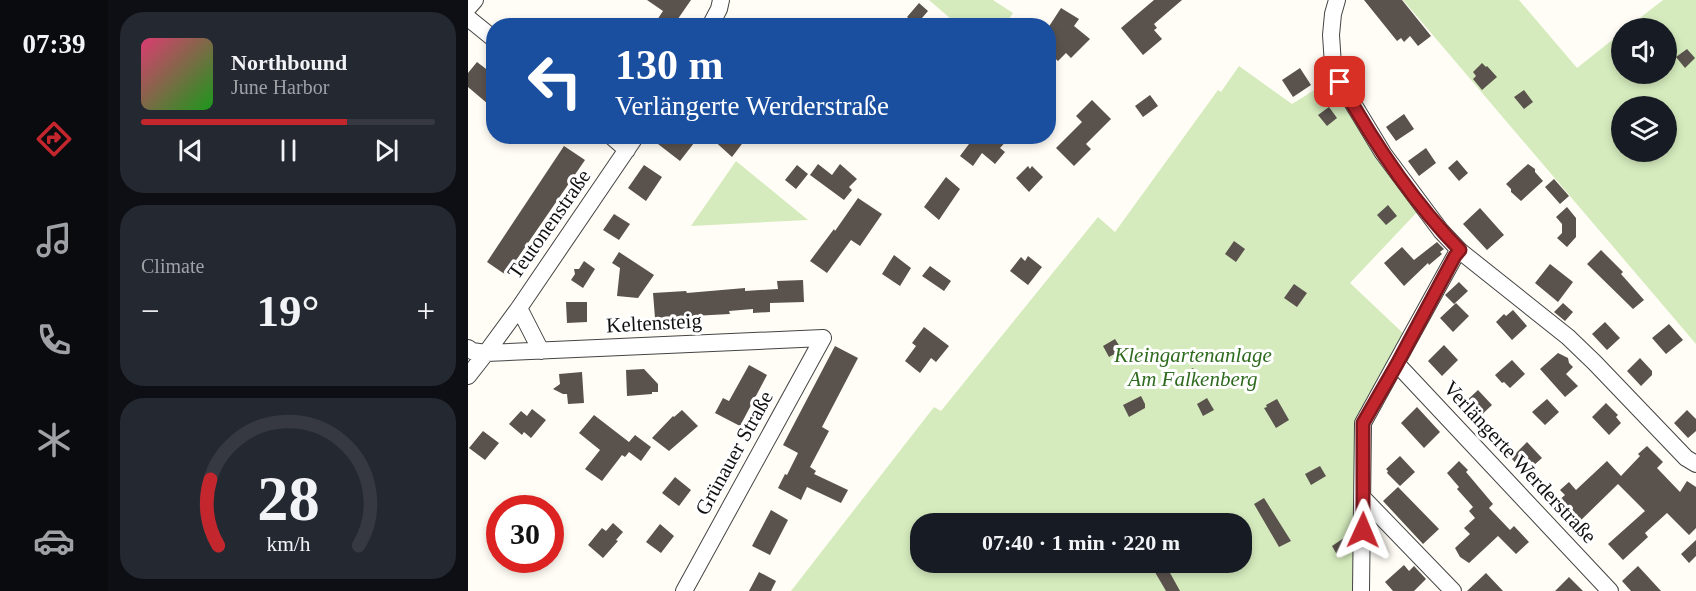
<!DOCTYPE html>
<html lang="en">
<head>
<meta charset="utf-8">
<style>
	:root { --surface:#171b24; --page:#242831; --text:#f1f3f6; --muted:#9ea1a6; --line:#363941; --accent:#c4262e }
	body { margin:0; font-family:Georgia,serif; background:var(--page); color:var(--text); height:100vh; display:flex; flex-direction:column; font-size:22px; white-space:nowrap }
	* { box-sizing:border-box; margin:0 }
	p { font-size:20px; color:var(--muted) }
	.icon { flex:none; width:33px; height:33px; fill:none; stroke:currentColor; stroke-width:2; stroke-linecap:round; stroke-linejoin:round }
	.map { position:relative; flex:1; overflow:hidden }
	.details { display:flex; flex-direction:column; gap:12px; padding:12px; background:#0d0f14; width:360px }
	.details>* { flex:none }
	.banner { position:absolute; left:18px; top:18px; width:570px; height:126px; border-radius:24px; box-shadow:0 3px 9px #0003; background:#1a4fa0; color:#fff; overflow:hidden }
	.tools { position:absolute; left:1143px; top:18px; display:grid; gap:12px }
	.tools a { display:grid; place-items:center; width:66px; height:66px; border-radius:50%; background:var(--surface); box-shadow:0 3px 9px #0003; font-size:30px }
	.speed { position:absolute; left:18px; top:495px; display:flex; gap:12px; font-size:30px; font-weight:700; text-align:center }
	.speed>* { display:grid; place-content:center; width:78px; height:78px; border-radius:50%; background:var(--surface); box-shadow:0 3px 9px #0003; line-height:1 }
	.speed .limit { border:9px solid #d22; background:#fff; color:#111 }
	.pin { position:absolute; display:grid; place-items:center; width:51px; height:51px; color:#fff; margin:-26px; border-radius:12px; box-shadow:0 3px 9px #0006 }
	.me { position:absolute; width:66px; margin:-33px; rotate:1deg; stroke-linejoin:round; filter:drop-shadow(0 0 4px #0008) }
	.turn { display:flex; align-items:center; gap:21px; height:126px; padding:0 30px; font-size:27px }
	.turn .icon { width:78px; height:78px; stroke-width:2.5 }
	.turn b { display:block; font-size:42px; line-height:51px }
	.big { font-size:45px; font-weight:700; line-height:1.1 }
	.details .card { flex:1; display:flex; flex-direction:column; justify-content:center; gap:9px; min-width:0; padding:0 21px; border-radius:24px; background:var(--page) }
	.details .dial { align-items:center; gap:0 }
	.dial svg { height:156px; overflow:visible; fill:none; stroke:var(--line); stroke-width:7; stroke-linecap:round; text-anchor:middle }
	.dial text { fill:var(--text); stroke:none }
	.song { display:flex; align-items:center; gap:18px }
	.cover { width:72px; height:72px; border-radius:9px; background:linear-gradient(135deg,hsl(340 70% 55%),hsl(120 70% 35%)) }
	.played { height:6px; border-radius:3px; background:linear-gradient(90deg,var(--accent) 70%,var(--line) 70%) }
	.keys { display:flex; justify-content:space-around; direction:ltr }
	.heat { display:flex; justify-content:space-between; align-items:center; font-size:33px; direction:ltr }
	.trip { position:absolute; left:442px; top:513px; width:342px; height:60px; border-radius:24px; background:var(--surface); box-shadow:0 3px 9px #0003; font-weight:700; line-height:60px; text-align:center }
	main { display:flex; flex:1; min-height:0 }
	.menu { display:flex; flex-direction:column; width:108px; justify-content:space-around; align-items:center; background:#090b0e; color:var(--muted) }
	.menu .icon { width:42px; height:42px }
	.menu .current { color:var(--accent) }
	.menu b { font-size:27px; color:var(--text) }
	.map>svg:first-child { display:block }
	.green { fill:#d5ebbd; fill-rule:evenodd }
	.building { fill:#5a524d }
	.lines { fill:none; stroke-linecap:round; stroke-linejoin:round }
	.minor-casing { stroke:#444; stroke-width:18 }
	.minor { stroke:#fff; stroke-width:16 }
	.route-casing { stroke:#7f191e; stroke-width:15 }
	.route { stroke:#c4262e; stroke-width:10 }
	.labels { text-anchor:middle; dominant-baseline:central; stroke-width:6; stroke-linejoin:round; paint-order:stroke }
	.street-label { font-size:21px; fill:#111; stroke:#fff }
	.park-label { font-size:21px; font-style:italic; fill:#2f6b1f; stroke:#fff }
</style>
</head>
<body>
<main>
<nav class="menu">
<b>07:39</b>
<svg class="icon current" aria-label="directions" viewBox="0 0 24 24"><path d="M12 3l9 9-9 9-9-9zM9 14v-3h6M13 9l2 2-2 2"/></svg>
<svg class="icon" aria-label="music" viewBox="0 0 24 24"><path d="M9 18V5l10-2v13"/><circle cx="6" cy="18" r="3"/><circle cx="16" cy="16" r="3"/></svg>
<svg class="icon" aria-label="phone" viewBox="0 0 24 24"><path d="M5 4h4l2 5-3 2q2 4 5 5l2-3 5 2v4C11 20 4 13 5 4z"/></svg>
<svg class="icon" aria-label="climate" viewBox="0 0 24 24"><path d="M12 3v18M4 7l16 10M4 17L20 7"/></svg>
<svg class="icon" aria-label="car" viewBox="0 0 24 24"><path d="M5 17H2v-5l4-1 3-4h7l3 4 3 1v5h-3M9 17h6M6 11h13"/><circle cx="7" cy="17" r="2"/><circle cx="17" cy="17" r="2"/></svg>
</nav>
<section class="details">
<div class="card">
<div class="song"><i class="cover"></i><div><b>Northbound</b><p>June Harbor</p></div></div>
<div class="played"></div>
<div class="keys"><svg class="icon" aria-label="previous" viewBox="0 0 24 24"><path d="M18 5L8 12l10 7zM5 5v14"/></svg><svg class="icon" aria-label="pause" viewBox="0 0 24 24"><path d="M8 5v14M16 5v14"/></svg><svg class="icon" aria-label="next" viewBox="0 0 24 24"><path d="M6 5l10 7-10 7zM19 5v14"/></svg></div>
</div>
<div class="card"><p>Climate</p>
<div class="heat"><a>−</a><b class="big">19°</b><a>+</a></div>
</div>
<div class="card dial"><svg viewBox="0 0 100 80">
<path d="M14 69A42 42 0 1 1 86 69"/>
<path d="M14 69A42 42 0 0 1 10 35" stroke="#c4262e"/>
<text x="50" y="56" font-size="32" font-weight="700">28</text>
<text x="50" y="72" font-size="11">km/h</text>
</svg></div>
</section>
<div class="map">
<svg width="1228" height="591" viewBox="0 0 1228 591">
	<rect width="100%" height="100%" fill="#fffdf5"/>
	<path class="green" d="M461,0H525L545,13L537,25H490Z
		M935,0H1051L1109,68L1153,33L1154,74H1198V28H1159L1195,0H1228V344ZM1154,106H1198V152H1154Z
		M771,66L824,104L864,79L950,211L882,283L937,335L893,411L888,591H323L466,407L473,411L630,217L647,232L750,90L753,92ZM453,524H774V562H453Z
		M268,161L340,220L223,226Z"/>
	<path class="building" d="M179,0H223L205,26H185L195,11Z
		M686,0H714L686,24L689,28L686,30L694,39L675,55L653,28Z
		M896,0H934L963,36L950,46L942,36L936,42L933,38L929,41Z
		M451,3L460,11L448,25L439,17Z
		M593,8L611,19L606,26L622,39L603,58L598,53L590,61L580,52V28Z
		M1219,49L1227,58L1217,68L1208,57Z
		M9,62L26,75V109L0,87V73Z
		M1014,63L1018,67L1019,66L1029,77L1014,90L1005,79L1008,76L1005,72Z
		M832,68L843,85L825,97L814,80Z
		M1056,90L1065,102L1056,109L1046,97Z
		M682,95L690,106L675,117L667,106Z
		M624,100L643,119L618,144L623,149L606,166L588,148L614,122L608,116Z
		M861,107L869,118L859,126L850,115Z
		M936,114L946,129L928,141L918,127Z
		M197,136H218L226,143L212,161L190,144Z
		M241,136H280L264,157Z
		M507,136H543L532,148L537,152L527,164L514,153L505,166L492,156Z
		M96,146L117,160L38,275L19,262Z
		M958,148L968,163L951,176L940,161Z
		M989,160L1000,173L991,181L980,168Z
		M350,164L364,175L372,164L389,179L381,187L384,190L376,200L342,175Z
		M1060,164L1067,169V172L1075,181L1053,201L1043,192V189L1038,184Z
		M176,165L194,177L178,201L160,188Z
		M329,165L340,174L328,189L317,180Z
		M560,166L562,169L564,166L575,177L561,192L548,178Z
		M478,177L492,189L471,220L456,207Z
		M1086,179L1101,196L1092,204L1077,187Z
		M390,198L414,214L392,246L383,240L359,273L342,261L366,229L367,231Z
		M920,205L929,216L918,225L909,215Z
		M1099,207L1108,218V237L1099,247L1089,238L1094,233V224L1088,217Z
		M1012,208L1036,235L1019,250L995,224Z
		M146,214L162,224L151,240L135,230Z
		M766,241L777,249L768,262L757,254Z
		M969,242L976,249L972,252L974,254L961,265L960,263L936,286L916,263L934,247L946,260Z
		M1133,250L1155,272L1153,274L1176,300L1165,309L1119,264Z
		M151,252L186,275L170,298L149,296L152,268L144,263Z
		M426,255L443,268L432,286L414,274Z
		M560,256L574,267L560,285L542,271L553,257L557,261Z
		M116,261L127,269L115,288L103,280L107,274L106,269H111Z
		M1082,264L1105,282L1090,302L1067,283Z
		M462,266L483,281L476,291L454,276Z
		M335,280L336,302L302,303V312L285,313V309L261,311L262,314L187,318L185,293L218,291L219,293L277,288V291L310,289L309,281Z
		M991,282L1000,291L986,304L977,295Z
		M826,284L839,293L829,307L816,298Z
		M98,302H119V322L99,323Z
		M988,303L1001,316L985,332L972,318Z
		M1095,303L1105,312L1097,321L1086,312Z
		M1045,310L1059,326L1044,340L1028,322L1036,314L1038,316Z
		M1137,322L1152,338L1139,350L1124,334Z
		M1201,324L1215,340L1198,354L1184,338Z
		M456,327L481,346L468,362L463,358L452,373L437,361L448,346L444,343Z
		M647,339L654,350L641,357L635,346Z
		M976,345L990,360L974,376L960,361Z
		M367,346L390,358L354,427L361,431L342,467L348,471L346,474L380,490L373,503L339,487L333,500L310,488L317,474L319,475L330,453L315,445Z
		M1090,353L1100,358L1101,363L1105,367L1098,374L1110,386L1097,397L1072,369Z
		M1172,358L1184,371V375L1173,386L1159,371Z
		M1044,360L1057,374L1042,388L1036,382L1034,383L1027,375Z
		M281,365L299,375L272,426L247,413L255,398L261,401Z
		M725,368L732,379L721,386L714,374Z
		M176,369L190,384V392H184V394L159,396L158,370Z
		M114,372L116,403L100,404L99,394H95L85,389L92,384L91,374Z
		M1010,390L1024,405L1006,422L992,407Z
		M673,396L677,404V408L661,417L655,405Z
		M739,398L746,410L735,416L729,404Z
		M809,399L821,420L808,428L796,408L799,407L798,405Z
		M1079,399L1091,412L1077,425L1064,412Z
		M1138,403L1150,415L1148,417L1153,423L1141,435L1124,417Z
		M949,407L972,432L956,448L933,423Z
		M64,409L78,420L63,438L56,432L54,435L41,424L53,411L59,416Z
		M214,410L230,426L201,451L184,438L205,416L206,417Z
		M1219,410L1228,419V431L1220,438L1206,423Z
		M126,415L161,442L167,435L183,447L173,461L161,452L157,457L154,455L134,481L117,469L132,450L111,433Z
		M15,431L31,443L17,460L1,448Z
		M1059,442L1074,458L1057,473L1043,458Z
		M1179,446L1195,462L1189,468L1212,492L1219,481L1228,487V528L1221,535L1199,513L1177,533L1180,537L1155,560L1140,544L1177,511L1150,484L1110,523L1101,514L1093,511L1090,501L1097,495L1092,490L1101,482L1108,490L1139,461L1153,476L1172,456L1170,454Z
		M932,456L947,472L932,486L919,473L920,471L918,469Z
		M991,461L1000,470L998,472L1025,504L1021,508L1042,530L1046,526L1061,542L1048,554L1030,536L1001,563L992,557L987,548L1002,534L996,528L1007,518L1001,511L1005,507L989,489L991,487L979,473Z
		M852,466L858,476L843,485L837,474Z
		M207,477L223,490L211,506L194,493Z
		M930,487L971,529L955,544L915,501Z
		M796,498L823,541L811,547L786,504Z
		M303,510L320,520L302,555L284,546Z
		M145,523L155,532L148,540L150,541L135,558L120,545L134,528L138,531Z
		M192,524L206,536L193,553L178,542Z
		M876,538L883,551L871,558L864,546Z
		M1228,540V556L1221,563L1213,554Z
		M681,562H696L712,591H698Z
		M936,565L941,571L946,566L958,579L946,591H925L917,582Z
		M1170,566L1182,579L1193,591H1163L1154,581Z
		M291,572L308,581L303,591H281Z
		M1018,573L1035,591H999Z
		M1101,577L1115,591H1087Z"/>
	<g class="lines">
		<g class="minor-casing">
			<path id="minor" d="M869,0L865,14L863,35L865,65L872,82L915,153L973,231L992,251L1100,337L1127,363L1218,458L1228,464
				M0,8L7,0
				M0,18L26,39
				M242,26L251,9L253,0
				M143,136L159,150
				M51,308L73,351
				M0,348L4,351L18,353L355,338
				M929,364L1142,591
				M0,376L18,353L51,308L168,136
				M895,498L985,591
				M216,591L355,338
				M893,591L895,423L987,256L992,251"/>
		</g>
		<use href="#minor" class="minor"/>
	</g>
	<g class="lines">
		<g class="route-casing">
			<path id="route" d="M872,82C904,140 946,203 992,250L987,256L929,364L895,423V530"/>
		</g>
		<use href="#route" class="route"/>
	</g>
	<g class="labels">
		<g class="street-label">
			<text transform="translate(81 224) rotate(-55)">Teutonenstraße</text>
			<text transform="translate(186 323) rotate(-3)">Keltensteig</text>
			<text transform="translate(266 453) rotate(-61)">Grünauer Straße</text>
			<text transform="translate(1052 462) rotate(47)">Verlängerte Werderstraße</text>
		</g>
		<g class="park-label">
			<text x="725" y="355">Kleingartenanlage<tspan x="725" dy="24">Am Falkenberg</tspan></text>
		</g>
	</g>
</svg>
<div class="tools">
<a><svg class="icon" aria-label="sound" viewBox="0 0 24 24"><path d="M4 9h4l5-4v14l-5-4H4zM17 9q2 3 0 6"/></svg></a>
<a><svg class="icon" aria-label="layers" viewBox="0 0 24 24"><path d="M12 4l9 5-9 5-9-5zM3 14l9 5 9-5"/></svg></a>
</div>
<div class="speed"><div class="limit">30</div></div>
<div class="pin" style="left:872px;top:82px;background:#d93025"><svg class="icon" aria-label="arrive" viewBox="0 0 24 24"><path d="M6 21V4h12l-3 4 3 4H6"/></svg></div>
<svg class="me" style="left:895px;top:530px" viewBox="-20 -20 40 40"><path d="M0-17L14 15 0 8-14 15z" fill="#c4262e" stroke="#fff" stroke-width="4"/></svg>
<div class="trip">07:40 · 1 min · 220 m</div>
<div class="banner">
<div class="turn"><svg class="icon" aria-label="left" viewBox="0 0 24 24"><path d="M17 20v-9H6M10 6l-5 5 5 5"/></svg><div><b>130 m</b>Verlängerte Werderstraße</div></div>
</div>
</div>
</main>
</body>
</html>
